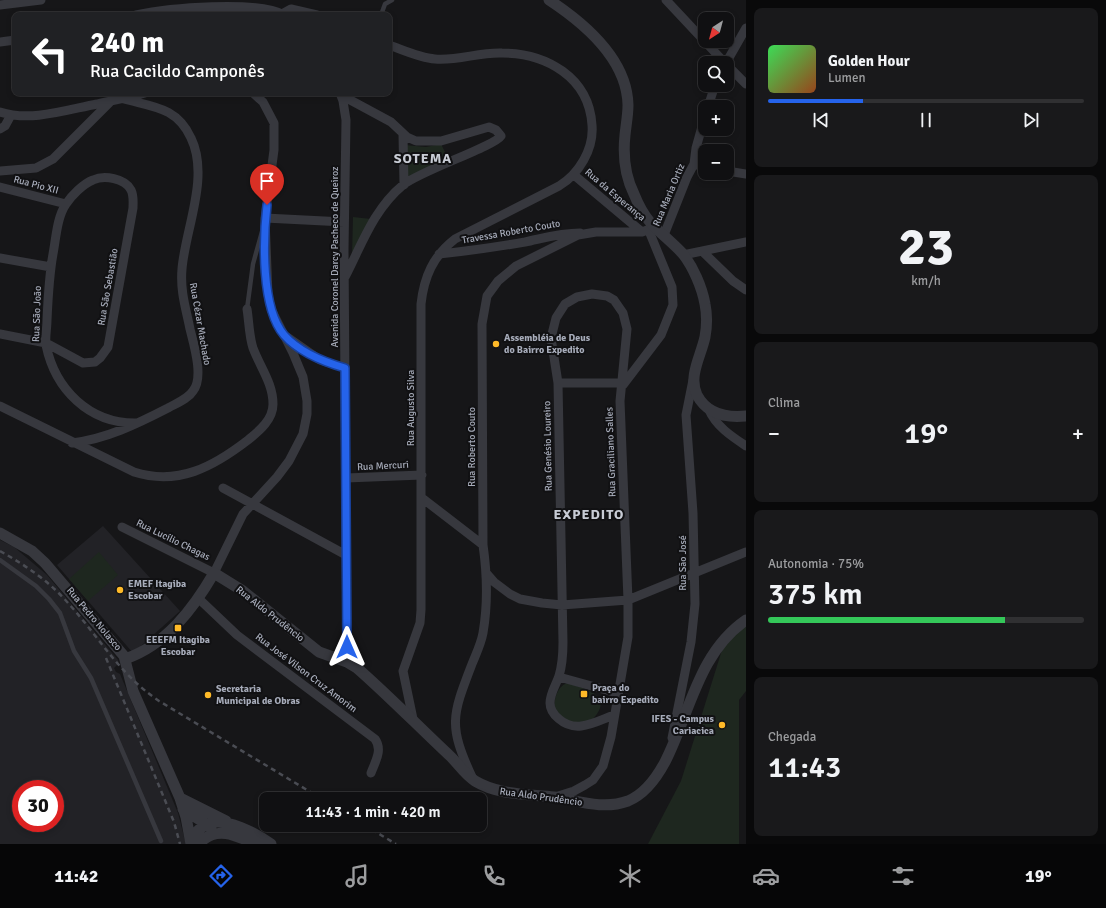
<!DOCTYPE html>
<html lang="pt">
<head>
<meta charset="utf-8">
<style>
	:root { --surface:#101012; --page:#19191b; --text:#f1f3f6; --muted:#9c9d9f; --line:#303032; --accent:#2563eb }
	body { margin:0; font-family:Signika,sans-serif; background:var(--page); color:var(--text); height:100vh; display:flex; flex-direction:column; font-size:15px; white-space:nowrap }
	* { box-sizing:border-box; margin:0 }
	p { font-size:13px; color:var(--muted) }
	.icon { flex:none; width:22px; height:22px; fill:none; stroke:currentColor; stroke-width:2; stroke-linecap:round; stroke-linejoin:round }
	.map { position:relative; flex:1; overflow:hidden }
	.side { display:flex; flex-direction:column; gap:8px; padding:8px; background:#09090a; width:360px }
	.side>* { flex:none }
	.guide { position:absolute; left:12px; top:12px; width:380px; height:84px; border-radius:8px; box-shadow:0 2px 6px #0003,0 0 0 1px var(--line); background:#202124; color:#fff; overflow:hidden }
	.needle { width:26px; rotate:216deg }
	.tools { position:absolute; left:698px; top:12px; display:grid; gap:8px }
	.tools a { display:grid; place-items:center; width:36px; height:36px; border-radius:8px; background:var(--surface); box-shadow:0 2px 6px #0003,0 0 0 1px var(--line); font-size:20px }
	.speed { position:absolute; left:12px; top:780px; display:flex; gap:8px; font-size:20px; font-weight:700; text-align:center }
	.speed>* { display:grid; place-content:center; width:52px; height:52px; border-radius:50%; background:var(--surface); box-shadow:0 2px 6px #0003,0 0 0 1px var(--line); line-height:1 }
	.speed .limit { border:6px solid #d22; background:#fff; color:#111 }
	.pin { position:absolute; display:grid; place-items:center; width:34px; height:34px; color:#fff; margin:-41px -17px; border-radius:50% 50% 50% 0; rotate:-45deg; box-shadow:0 0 4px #0007 }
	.pin .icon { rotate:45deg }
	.me { position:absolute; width:44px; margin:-22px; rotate:0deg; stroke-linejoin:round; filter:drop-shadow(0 0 3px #0008) }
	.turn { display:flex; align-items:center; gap:14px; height:84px; padding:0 12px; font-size:18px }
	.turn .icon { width:52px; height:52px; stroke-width:2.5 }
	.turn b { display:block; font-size:28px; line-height:34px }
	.big { font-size:30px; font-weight:600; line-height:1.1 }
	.side .widget { flex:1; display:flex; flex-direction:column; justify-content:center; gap:6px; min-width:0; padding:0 14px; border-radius:8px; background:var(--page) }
	.side .dial { align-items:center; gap:0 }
	.dial b { font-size:52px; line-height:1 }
	.song { display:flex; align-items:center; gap:12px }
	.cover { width:48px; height:48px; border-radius:6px; background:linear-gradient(135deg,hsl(130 70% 55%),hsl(20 70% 35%)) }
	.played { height:4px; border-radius:2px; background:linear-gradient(90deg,var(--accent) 30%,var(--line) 30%) }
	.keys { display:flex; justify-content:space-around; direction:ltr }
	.heat { display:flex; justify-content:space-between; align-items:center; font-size:22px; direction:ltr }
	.charge { height:6px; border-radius:3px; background:linear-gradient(90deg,#34c759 75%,var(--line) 0) }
	.trip { position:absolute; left:259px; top:792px; width:228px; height:40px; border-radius:8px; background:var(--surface); box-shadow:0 2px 6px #0003,0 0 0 1px var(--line); font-weight:600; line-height:40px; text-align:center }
	.tab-bar { display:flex; height:64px; justify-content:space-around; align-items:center; background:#060607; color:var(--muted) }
	.tab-bar .icon { width:28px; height:28px }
	.tab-bar .on { color:var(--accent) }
	.tab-bar b { font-size:18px; color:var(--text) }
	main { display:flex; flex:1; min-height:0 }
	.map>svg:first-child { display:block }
	.built { fill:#222226; fill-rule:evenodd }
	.green { fill:#1e271f }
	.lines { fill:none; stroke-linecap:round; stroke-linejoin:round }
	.service { stroke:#37383e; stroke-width:4.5 }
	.minor { stroke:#37383e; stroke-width:9 }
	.tertiary { stroke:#37383e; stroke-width:11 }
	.rail { stroke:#4a4c53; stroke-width:2.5; stroke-dasharray:5 4; stroke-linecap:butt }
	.route-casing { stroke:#184099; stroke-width:10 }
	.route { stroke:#2563eb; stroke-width:7 }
	.poi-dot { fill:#ffba28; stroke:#111113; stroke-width:1.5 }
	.labels { text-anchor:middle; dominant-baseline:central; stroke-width:4; stroke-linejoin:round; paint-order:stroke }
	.street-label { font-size:10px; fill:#a7acba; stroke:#111113 }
	.poi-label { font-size:10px; font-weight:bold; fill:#a7acba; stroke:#111113; text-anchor:start }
	.district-label { font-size:14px; font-weight:bold; letter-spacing:1px; fill:#c8ccd5; stroke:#111113 }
</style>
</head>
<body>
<main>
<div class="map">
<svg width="746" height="844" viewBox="0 0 746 844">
	<rect width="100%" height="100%" fill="#161618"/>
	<path class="built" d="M103,526L180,611L133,653L57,565Z
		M0,540L14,547L47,575L118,660L119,663L114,668L116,672L120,674L178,813L186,844H0ZM21,789H55V823H21Z"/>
	<path class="green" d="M441,144L448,158L411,177H407L405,145L426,147Z
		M353,217L371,219L352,257Z
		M99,552L118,575L88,601L69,579Z
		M746,622V691L739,700V844H648L681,781L722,650Z
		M567,683C587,689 616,696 591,721L569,724L554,709C554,699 557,687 567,683Z"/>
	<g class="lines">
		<path class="service" d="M381,15L385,4L392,0
			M247,309L253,264L263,228
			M0,560L36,586L49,599L60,613L74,651L91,678L161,841"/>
		<path class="minor" d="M666,0L725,63
			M0,5L41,0
			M282,14L291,9L317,15
			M136,15C168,8 257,0 284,15
			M0,42L15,40
			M389,45C403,50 420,58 435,59C458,61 479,52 502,53C546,53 589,77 592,125C594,149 579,174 559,186L455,239C433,256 424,277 421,304V610L420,623L403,671L413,719
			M726,63L746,28
			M727,65L746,84
			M340,93L343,101L346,120L344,250L347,662
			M341,95L391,122L407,137L416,141H441L489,127L496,130L501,136C495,146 420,171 403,185C374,209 362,244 345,277
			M708,107L715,85
			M0,112C31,122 66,110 97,104C113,100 129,98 145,93
			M0,129L5,126L11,115
			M403,135L404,185
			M694,164L705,167
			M0,171L36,168L53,159L110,102
			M727,171L746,174
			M574,175L642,232
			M0,187L66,204
			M265,218L344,222
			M664,235L687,177L694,164L696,148L705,116
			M702,251L733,281L746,290
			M439,254C468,251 496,247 525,242C544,238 560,233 580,233
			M683,255L746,242
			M0,258L51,267
			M0,334L46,343L83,363L95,362L100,358L108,347L133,208C133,202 134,196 131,190C125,178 104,175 93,180C83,184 72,195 66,204C57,217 56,238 53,254C49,276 48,298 47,320C47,328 45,337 46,345C55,389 89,424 137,423
			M287,337L320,360L345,368
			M558,383H622
			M623,385L661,335L673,305L672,287L649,231
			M0,406L134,472C178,486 213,467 248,440C259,431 273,420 273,404C273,383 260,367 253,348C249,336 249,321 247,309
			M709,410C716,426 731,436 746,446
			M72,443C106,439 137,424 168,408C177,403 188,399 193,391C204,378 194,345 190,329C186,309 180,291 182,269C185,230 210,177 191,138C177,107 153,107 124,99
			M346,478L422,475
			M223,488L346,555
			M422,498L483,545
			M122,527L214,573L243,514L277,477L289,461L303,434L307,414V401L303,377L293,353L271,309L268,295L265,218L274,150V123L263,102L253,93
			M487,574L494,582L510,594L520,599L542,603L562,605L628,600L746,552
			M198,598L237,635L375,739C383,750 375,762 371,773
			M559,677L617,693
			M672,738L691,642L695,604L693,513L686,415L693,380
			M472,777C448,725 452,716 472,664C476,654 481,644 483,633C488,604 487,573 483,545L482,324L487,296L498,281L516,266L578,235L596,232H642L655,227
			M555,797L574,791L585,785L593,780L603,766L611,737L628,637V600L620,401L627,329L623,313L614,300L607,296L592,294L577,297L565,304L556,318L551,338L558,383L563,642C563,653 562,666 559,676C556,685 550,693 550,703C550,709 554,715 559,719C576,734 595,722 614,715"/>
		<path class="tertiary" d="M549,0C584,23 627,59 628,105C628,115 626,125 625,135C623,154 625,176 634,194C638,204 643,214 650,222C661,234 673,243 683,254C693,267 702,287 705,304C707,314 707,326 705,337C701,356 688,376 697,395C707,414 726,418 746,416
			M0,533L32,551L45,563L124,656L133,691L180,798L186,817L191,844
			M125,659C166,645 193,609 214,573L243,591L319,652L347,662L357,668C389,696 418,726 449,755C458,763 464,774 475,781C498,795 527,794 554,797C579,801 603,810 628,801C645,794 657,777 665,762C690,713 698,653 746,620
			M180,798L226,821
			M183,809L211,827
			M191,838C196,833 201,826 207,824C225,816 257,834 271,844
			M199,844C215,825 236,835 255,844"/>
		<path class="rail" d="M0,551C25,565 49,581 68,603C100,638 118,673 159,701L322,799
			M106,658L174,822L180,844
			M364,825L396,844"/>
	</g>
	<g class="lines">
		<g class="route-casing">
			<path id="route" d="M267,205C263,239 261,308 284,335C299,352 324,362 345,368L347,647"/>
		</g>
		<use href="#route" class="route"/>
	</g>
	<g class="poi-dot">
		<circle cx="496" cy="344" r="4"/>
		<circle cx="120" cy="590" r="4"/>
		<rect x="174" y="624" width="8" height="8" rx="2"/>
		<rect x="580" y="690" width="8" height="8" rx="2"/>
		<circle cx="208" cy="695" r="4"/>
		<circle cx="722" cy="725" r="4"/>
	</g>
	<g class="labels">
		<g class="street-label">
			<text transform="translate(36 185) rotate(15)">Rua Pio XII</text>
			<text transform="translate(615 195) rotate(40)">Rua da Esperança</text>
			<text transform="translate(669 195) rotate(-67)">Rua Maria Ortiz</text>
			<text transform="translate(511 232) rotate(-10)">Travessa Roberto Couto</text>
			<text transform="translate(335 257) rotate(-90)">Avenida Coronel Darcy Pacheco de Queiroz</text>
			<text transform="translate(108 287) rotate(-80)">Rua São Sebastião</text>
			<text transform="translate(37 314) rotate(-88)">Rua São João</text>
			<text transform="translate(200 324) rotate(80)">Rua Cézar Machado</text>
			<text transform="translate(411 408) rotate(-90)">Rua Augusto Silva</text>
			<text transform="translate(548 446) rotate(-91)">Rua Genésio Loureiro</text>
			<text transform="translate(472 447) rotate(-90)">Rua Roberto Couto</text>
			<text transform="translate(611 452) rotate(-92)">Rua Graciliano Salles</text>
			<text transform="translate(383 466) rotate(-3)">Rua Mercuri</text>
			<text transform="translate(173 540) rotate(26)">Rua Lucílio Chagas</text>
			<text transform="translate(683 563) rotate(-90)">Rua São José</text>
			<text transform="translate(270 614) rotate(38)">Rua Aldo Prudêncio</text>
			<text transform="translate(94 619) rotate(50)">Rua Pedro Nolasco</text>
			<text transform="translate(306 673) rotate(37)">Rua José Vilson Cruz Amorim</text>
			<text transform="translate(541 797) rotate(8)">Rua Aldo Prudêncio</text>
		</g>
		<g class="poi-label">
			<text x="504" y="338">Assembléia de Deus<tspan x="504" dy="12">do Bairro Expedito</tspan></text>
			<text x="128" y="584">EMEF Itagiba<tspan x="128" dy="12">Escobar</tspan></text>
			<text x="178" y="640" text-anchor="middle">EEEFM Itagiba<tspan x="178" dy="12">Escobar</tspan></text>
			<text x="592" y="688">Praça do<tspan x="592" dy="12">bairro Expedito</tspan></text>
			<text x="216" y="689">Secretaria<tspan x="216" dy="12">Municipal de Obras</tspan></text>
			<text x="714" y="719" text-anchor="end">IFES - Campus<tspan x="714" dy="12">Cariacica</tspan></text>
		</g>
		<g class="district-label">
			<text x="423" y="158">SOTEMA</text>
			<text x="589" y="514">EXPEDITO</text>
		</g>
	</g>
</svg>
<div class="tools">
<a><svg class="needle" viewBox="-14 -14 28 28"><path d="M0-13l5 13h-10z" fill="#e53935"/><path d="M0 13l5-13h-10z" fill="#9c9d9f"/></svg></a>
<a><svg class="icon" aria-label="search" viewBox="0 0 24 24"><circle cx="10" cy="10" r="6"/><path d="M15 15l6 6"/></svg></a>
<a>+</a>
<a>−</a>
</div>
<div class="speed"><div class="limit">30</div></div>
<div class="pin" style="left:267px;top:205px;background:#d93025"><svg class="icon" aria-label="arrive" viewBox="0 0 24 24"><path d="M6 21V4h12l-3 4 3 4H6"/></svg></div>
<svg class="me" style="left:347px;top:647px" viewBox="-20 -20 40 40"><path d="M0-17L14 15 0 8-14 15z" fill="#2563eb" stroke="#fff" stroke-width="4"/></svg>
<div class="trip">11:43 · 1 min · 420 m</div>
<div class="guide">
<div class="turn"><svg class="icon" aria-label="left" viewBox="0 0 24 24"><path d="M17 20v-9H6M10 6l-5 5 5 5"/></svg><div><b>240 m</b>Rua Cacildo Camponês</div></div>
</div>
</div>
<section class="side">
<div class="widget">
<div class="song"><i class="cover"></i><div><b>Golden Hour</b><p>Lumen</p></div></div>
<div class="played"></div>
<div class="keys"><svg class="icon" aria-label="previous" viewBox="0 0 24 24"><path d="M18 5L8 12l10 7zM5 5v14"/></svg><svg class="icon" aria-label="pause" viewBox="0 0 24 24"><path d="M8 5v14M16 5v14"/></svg><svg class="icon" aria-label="next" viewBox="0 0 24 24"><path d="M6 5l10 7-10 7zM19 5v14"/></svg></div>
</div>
<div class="widget dial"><b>23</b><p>km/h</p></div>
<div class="widget"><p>Clima</p>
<div class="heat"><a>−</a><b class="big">19°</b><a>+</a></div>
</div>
<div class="widget"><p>Autonomia · 75%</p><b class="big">375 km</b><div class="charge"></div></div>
<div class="widget"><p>Chegada</p><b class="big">11:43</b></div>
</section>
</main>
<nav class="tab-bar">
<b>11:42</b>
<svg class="icon on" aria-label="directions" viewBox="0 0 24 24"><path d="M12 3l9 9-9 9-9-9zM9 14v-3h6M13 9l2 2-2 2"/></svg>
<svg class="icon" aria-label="music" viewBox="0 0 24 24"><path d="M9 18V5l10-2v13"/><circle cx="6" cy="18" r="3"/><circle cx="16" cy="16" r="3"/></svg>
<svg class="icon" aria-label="phone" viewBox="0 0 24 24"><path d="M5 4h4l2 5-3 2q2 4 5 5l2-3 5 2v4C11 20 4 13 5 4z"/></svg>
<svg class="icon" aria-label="climate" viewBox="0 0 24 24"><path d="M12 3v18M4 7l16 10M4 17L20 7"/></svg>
<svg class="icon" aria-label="car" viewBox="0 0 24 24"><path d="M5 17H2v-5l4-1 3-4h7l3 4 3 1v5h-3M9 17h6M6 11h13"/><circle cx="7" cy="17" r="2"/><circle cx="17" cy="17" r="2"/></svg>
<svg class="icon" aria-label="filters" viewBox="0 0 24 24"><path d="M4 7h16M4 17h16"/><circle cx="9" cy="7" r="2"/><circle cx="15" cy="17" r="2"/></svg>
<b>19°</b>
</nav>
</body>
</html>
